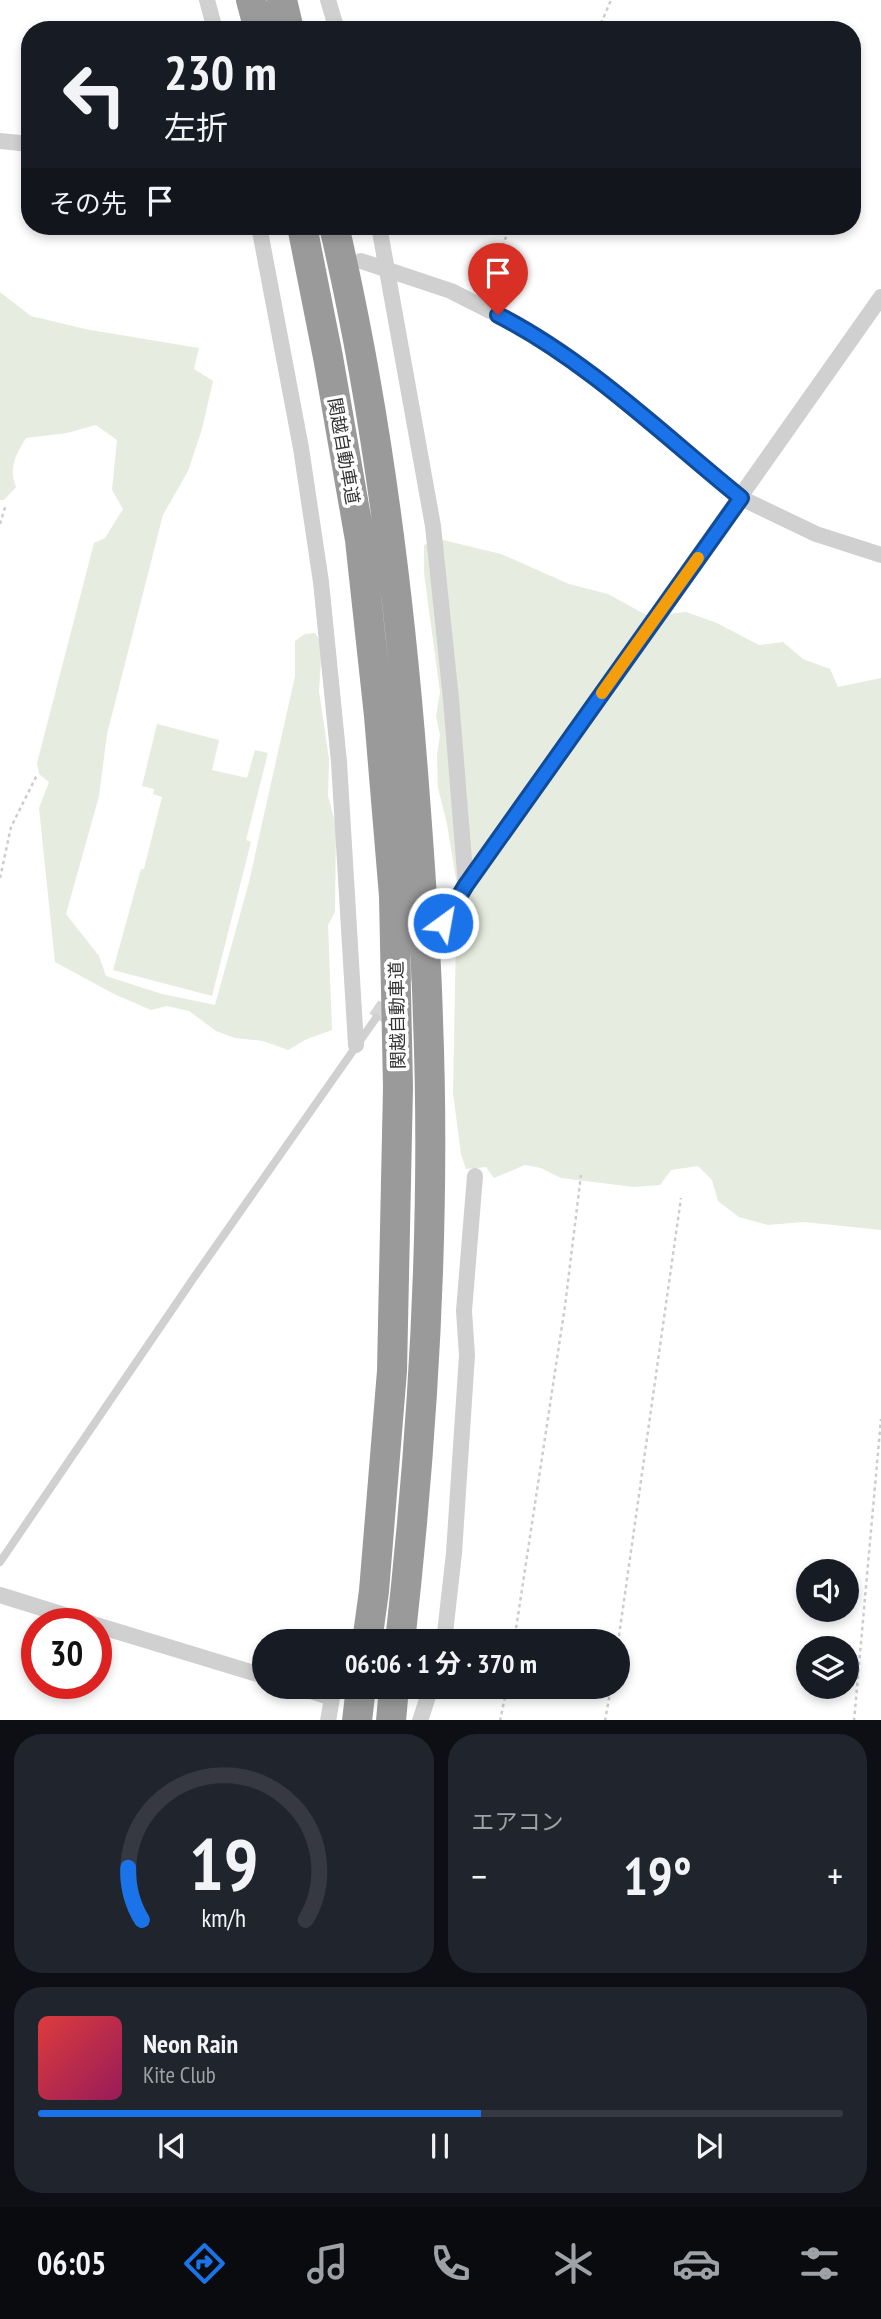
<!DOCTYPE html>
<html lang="ja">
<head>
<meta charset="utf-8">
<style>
	:root { --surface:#171b24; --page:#20242c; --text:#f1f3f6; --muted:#9ea1a6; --line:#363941; --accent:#1a73e8 }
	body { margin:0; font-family:"PT Sans Narrow","Noto Sans JP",sans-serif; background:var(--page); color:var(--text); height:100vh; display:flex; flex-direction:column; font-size:26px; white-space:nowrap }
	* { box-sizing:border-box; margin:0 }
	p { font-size:23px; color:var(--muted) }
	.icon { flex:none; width:38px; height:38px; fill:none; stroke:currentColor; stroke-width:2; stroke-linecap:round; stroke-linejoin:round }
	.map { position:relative; height:1720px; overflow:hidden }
	.drawer { display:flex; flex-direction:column; gap:14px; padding:14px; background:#0d0f14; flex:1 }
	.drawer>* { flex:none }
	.banner { position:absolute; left:21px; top:21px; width:840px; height:214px; border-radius:28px; box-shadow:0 4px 10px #0003; background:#171b24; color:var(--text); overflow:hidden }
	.controls { position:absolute; left:796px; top:1559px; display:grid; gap:14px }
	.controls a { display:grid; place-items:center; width:63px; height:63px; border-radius:50%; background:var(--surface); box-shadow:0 4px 10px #0003; font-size:35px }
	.speed { position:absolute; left:21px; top:1608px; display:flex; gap:14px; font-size:35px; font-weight:700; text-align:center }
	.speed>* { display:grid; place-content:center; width:91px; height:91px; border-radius:50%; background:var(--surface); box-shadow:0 4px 10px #0003; line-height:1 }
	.speed .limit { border:10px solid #d22; background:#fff; color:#111 }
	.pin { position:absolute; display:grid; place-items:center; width:60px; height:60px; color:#fff; margin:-72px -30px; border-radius:50% 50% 50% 0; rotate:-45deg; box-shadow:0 0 7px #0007 }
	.pin .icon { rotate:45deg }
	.me { position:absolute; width:77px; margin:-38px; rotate:32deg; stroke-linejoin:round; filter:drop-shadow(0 0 5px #0008) }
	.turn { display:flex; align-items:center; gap:24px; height:147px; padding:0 28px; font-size:32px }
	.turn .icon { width:91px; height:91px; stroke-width:2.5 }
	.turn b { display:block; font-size:49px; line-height:60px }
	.then { display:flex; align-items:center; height:66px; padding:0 28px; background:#0003; gap:14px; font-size:26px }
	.big { font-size:52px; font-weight:700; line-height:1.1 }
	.drawer .widget { flex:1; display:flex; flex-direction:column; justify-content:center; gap:10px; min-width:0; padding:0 24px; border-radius:28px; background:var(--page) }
	.drawer .dial { align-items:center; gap:0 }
	.dial svg { height:182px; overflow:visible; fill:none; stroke:var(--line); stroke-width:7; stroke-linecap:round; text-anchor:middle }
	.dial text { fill:var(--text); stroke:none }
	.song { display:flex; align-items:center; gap:21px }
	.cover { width:84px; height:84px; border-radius:10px; background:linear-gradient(135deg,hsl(0 70% 55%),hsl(330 70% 35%)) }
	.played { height:7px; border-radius:4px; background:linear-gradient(90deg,var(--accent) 55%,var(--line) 55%) }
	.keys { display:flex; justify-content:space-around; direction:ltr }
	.heat { display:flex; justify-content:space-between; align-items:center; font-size:38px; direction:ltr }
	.drawer .tiles { flex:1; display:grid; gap:14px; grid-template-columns:1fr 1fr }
	.widget:last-child { grid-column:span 2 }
	.trip { position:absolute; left:252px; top:1629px; width:378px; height:70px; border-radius:35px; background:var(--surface); box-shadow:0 4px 10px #0003; font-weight:700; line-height:70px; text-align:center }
	.tabs { display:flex; height:112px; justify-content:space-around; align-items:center; background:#090b0e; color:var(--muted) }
	.tabs .icon { width:49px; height:49px }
	.tabs .current { color:var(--accent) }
	.tabs b { font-size:32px; color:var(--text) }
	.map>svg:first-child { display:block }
	.green { fill:#e6ecdf }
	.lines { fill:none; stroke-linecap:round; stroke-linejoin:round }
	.minor-tunnel { stroke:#d6d6d6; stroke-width:16; stroke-dasharray:16 8; stroke-linecap:butt }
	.path { stroke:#cdcdcd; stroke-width:2.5; stroke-dasharray:3.5 3.5; stroke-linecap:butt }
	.service { stroke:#d0d0d0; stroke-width:8 }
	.minor { stroke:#d0d0d0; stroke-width:16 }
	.motorway { stroke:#9a9a9a; stroke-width:30 }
	.route-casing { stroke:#114b97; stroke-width:18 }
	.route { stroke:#1a73e8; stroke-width:12 }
	.slow { stroke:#f59e0b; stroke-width:12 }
	.labels { text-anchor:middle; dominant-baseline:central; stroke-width:7; stroke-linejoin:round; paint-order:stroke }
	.street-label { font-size:18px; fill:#333; stroke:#fff }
</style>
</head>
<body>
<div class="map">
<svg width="881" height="1721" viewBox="0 0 881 1721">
	<rect width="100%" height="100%" fill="#fff"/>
	<path class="green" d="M0,292L31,316L85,329L199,348L194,369L213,381L202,429L188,471L163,515L107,734L99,796L66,914L99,956L106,976L162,994L215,1005L249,882L295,676V641L305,634L315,633L322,644L319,691L329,759L328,796L336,826L335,912L328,925L332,1030L307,1039L288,1050L263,1041L235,1038L216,1031L189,1011L167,1006L151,1010L114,994L55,962L39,808L49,782L39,774L37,763L94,543L105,538L123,509L112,490L117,440L96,425L67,433L26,438C16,455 8,467 16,487L4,500H0Z
		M439,539L501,554L569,584L608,594L648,616L686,612L717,623L759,645L783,642L803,659L830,669L838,687L881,678V1230L804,1222L768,1225L739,1217L718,1201L712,1180L698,1166L671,1170L660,1185L634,1187L561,1178L541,1168L525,1165L494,1178L486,1167L466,1169L461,1154L453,1093L457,885L447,824L438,788L437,755L440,735L436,716L440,692L424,573V545Z
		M157,724L219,740L212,770L247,778L255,750L268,753L246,840L251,842L212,996L113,970L141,869H144L162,797L153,794L154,789L142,786Z"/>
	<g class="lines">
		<path class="minor-tunnel" d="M376,1018L423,950"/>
		<path class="path" d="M598,30L611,0
			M482,291L511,226
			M0,524L6,504
			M0,878L11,827L37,775
			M514,1642L565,1306L581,1175
			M618,1643L681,1198
			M500,1721L507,1687
			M605,1721L611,1687
			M854,1721L881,1419"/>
		<path class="service" d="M0,1562L195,1276L376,1018"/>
		<path class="minor" d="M207,0L215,30
			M328,0L337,30
			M0,141L30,144
			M259,226L301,448L321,582L339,762L356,1045
			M379,226L433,526L451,699L466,885
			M361,261L451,291L520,326L600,381L741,498L816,534L881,555
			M443,923L466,885L881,297
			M0,1595L93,1624
			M96,1625L264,1676
			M444,1642L454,1553L467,1355L464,1311L475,1176
			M298,1687L332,1698L328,1721
			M420,1721L431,1687"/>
		<path class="motorway" d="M251,0L259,30
			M282,0L289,30
			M302,226L328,357L360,540L379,716L394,896L398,1087L392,1371L374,1591L367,1642
			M334,226C377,409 400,597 414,785C420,863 426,942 428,1020C436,1227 423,1436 400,1642
			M357,1721L361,1687
			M391,1721L394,1687"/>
	</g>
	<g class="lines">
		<g class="route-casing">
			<path id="route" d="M443,923L466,885L741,498C663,435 588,361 498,315"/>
		</g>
		<use href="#route" class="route"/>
		<path class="slow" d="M602,693L698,558"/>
	</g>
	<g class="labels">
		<g class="street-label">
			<text transform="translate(344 451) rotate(80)">関越自動車道</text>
			<text transform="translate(397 1015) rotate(-91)">関越自動車道</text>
		</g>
	</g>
</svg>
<div class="controls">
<a><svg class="icon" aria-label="sound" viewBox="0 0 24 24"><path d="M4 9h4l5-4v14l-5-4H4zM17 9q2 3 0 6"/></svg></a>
<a><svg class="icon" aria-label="layers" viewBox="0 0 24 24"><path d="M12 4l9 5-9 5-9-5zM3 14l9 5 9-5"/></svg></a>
</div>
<div class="speed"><div class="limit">30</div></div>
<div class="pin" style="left:498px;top:315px;background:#d93025"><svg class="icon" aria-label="arrive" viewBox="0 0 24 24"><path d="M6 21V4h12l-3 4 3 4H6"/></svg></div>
<svg class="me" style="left:443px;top:923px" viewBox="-20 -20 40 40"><circle r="17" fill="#1a73e8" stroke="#fff" stroke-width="3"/><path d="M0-11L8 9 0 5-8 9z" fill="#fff"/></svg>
<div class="trip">06:06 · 1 分 · 370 m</div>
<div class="banner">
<div class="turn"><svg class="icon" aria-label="left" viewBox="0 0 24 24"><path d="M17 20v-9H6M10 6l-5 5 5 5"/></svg><div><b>230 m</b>左折</div></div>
<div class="then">その先<svg class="icon" aria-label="arrive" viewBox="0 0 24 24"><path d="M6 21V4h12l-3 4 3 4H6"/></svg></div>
</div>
</div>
<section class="drawer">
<div class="tiles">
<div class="widget dial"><svg viewBox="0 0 100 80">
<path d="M14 69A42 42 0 1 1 86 69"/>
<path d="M14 69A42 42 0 0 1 8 46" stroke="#1a73e8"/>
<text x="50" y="56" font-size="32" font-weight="700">19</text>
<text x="50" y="72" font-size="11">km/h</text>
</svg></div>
<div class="widget"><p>エアコン</p>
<div class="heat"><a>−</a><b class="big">19°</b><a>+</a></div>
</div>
<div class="widget">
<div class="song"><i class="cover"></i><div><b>Neon Rain</b><p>Kite Club</p></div></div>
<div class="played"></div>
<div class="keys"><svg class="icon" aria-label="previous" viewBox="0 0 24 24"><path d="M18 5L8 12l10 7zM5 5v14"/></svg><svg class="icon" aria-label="pause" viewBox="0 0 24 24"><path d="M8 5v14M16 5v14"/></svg><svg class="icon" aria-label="next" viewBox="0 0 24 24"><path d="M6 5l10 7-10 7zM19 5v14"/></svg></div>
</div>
</div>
</section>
<nav class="tabs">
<b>06:05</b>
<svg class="icon current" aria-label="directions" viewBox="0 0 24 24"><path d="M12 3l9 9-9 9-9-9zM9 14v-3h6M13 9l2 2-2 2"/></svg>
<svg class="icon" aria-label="music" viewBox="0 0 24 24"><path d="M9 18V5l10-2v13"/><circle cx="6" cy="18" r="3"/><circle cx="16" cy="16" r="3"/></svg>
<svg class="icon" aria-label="phone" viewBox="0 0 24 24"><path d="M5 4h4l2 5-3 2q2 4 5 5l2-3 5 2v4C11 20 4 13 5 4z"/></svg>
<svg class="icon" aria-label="climate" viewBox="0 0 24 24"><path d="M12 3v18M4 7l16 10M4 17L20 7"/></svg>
<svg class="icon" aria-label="car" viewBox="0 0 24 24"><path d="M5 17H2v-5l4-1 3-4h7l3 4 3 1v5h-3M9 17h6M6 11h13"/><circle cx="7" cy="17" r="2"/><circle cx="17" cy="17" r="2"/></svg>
<svg class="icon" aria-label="filters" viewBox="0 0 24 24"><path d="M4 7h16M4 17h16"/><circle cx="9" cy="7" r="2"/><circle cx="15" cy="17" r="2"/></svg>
</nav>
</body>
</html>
